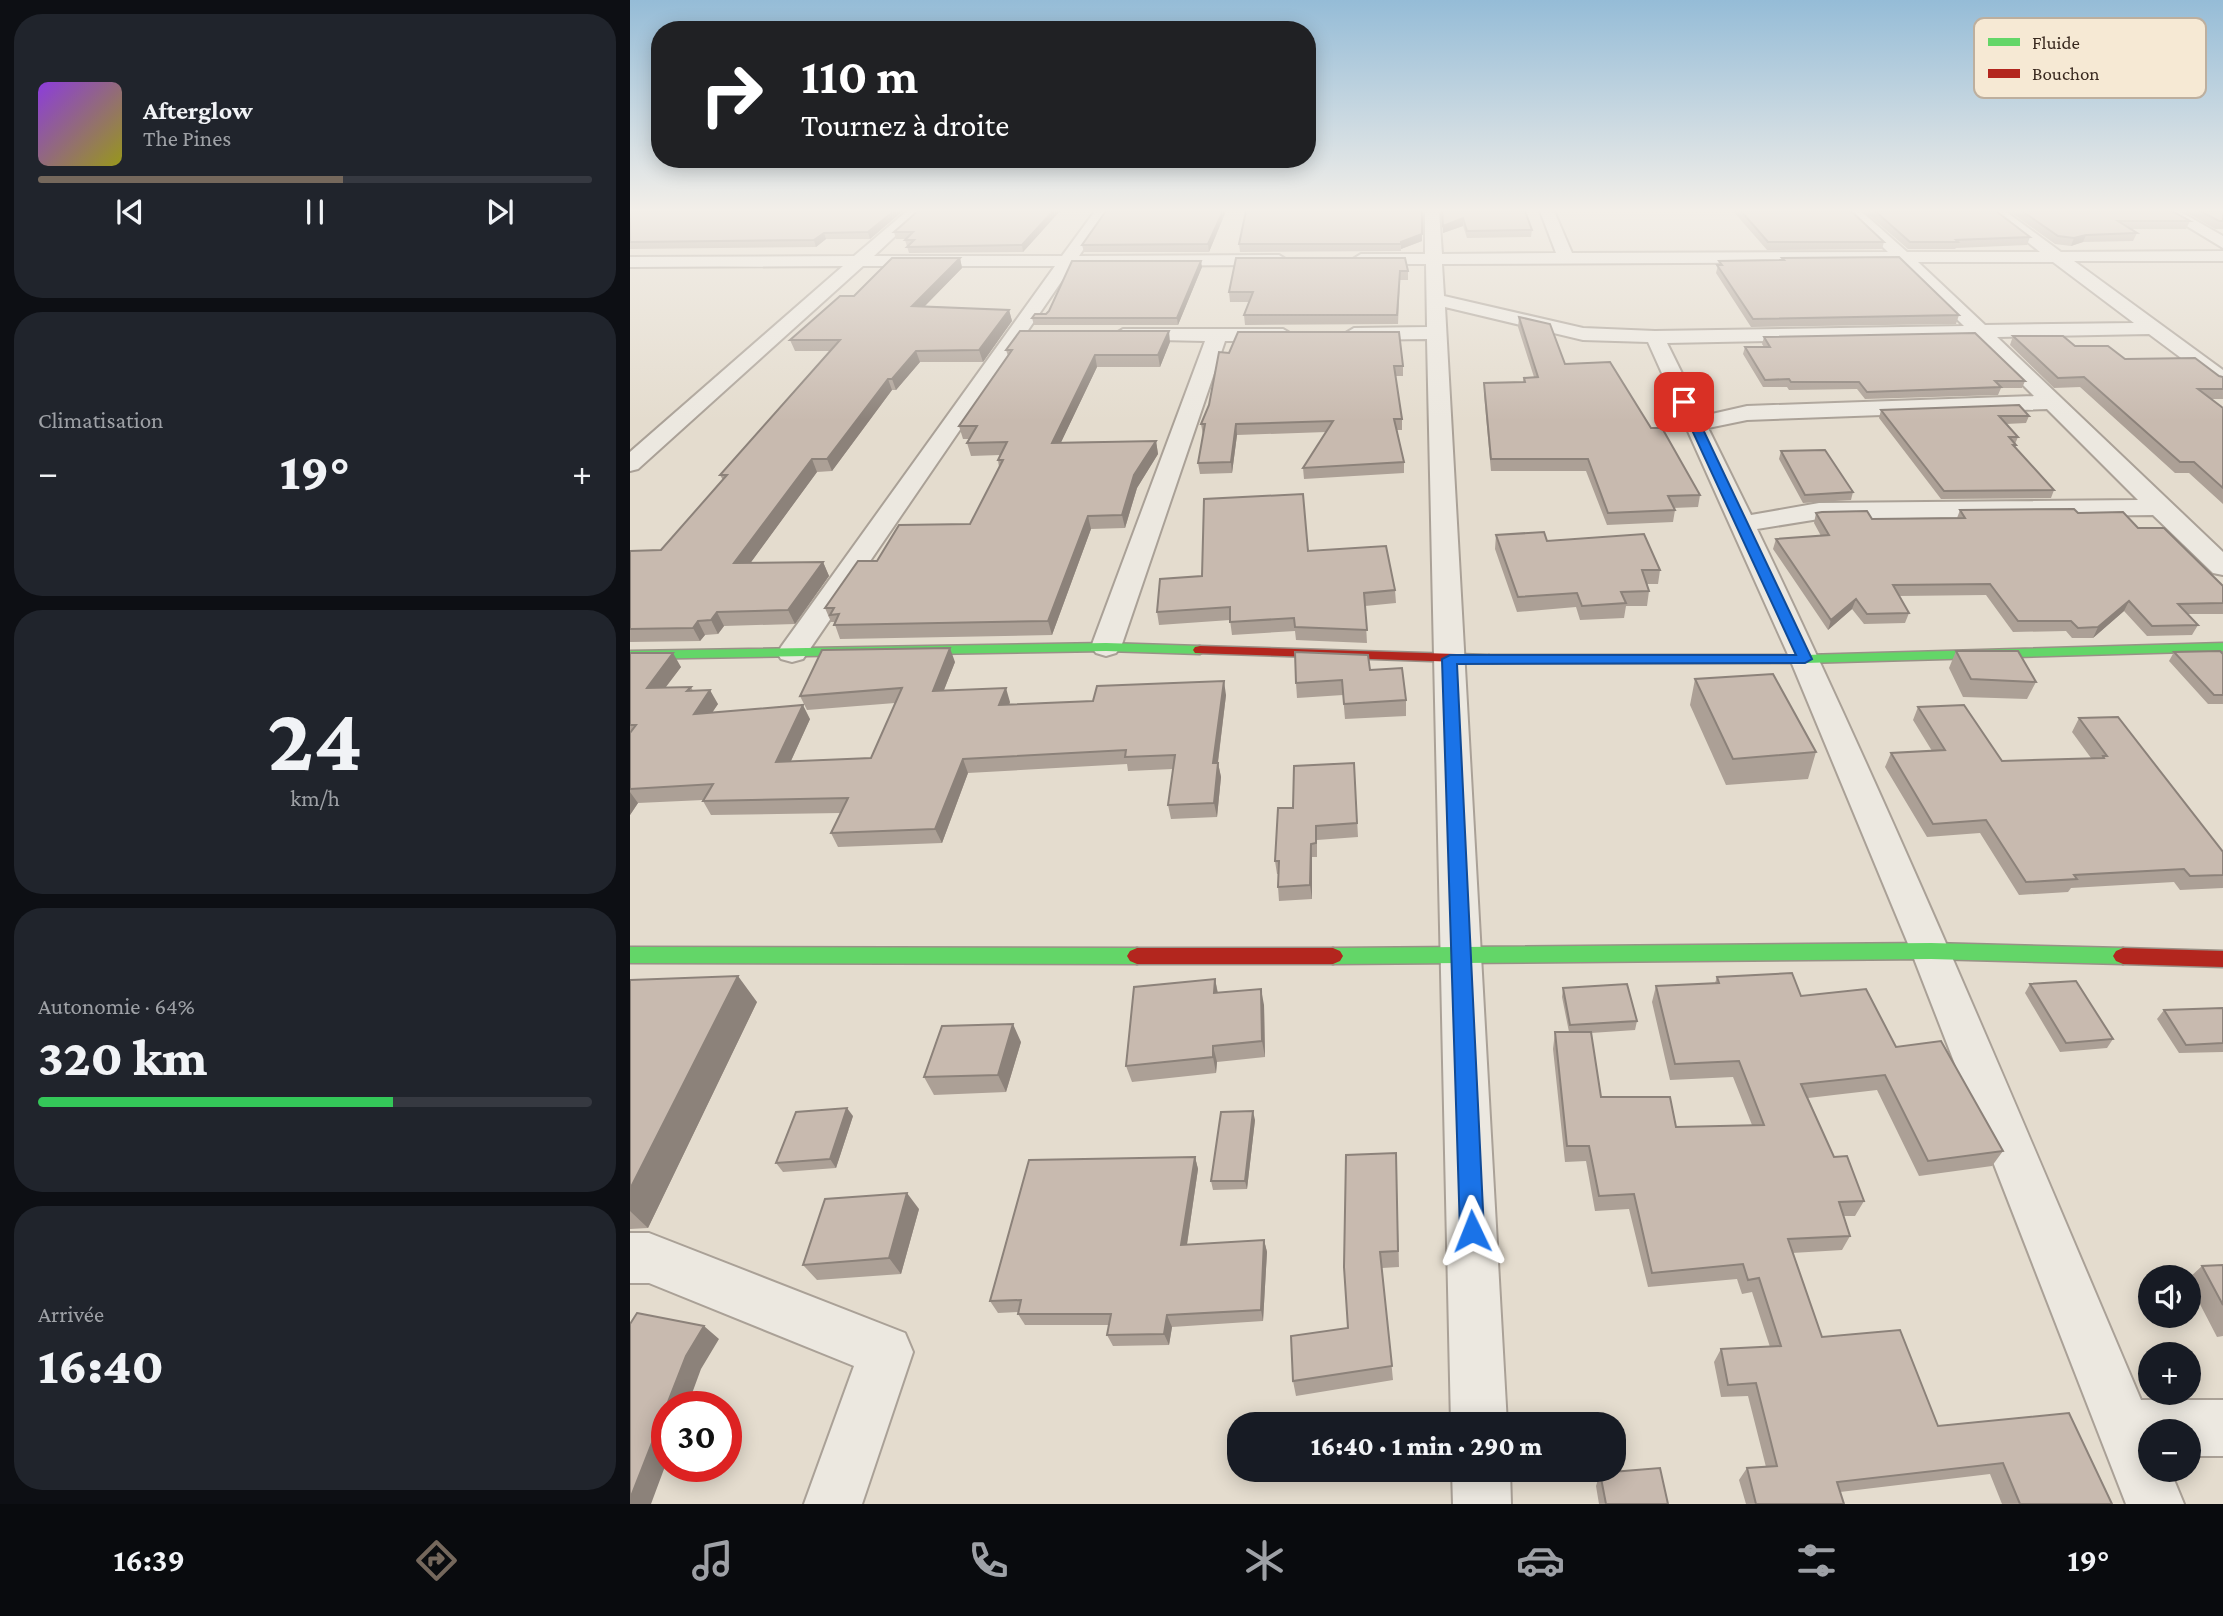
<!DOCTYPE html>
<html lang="fr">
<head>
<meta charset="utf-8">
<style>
	:root { --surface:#171b24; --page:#20242c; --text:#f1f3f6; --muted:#9ea1a6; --line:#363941; --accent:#75685c }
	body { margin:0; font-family:"Crimson Pro",serif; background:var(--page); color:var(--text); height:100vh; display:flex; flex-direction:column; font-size:26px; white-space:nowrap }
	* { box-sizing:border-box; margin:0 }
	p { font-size:23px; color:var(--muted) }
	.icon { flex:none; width:38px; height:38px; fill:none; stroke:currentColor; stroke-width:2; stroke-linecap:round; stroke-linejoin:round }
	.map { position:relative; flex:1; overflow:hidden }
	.side { display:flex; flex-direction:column; gap:14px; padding:14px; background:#0d0f14; width:630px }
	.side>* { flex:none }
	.hud { position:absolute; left:21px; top:21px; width:665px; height:147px; border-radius:28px; box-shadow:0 4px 18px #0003; background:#202124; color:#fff; overflow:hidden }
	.buttons { position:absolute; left:1508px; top:1265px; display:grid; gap:14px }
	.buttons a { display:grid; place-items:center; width:63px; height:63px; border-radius:50%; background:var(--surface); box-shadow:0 4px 18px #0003; font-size:35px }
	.speed { position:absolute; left:21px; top:1391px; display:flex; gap:14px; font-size:35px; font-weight:700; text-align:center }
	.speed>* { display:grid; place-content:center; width:91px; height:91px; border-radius:50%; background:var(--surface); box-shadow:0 4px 18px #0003; line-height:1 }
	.speed .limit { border:10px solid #d22; background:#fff; color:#111 }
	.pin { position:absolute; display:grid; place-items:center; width:60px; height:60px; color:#fff; margin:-30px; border-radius:14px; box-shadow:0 4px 10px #0006 }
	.me { position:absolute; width:77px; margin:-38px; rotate:358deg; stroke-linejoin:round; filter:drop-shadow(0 0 5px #0008) }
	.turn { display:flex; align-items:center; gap:24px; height:147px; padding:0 35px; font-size:32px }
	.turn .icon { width:91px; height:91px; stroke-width:2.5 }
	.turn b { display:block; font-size:49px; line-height:60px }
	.big { font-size:52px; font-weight:800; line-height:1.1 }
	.side .tile { flex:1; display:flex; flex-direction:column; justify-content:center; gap:10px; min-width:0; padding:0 24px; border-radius:28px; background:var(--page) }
	.side .dial { align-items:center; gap:0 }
	.dial b { font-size:91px; line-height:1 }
	.song { display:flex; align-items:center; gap:21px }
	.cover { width:84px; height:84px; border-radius:10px; background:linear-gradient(135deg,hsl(270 70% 55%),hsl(60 70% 35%)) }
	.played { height:7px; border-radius:4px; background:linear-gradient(90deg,var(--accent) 55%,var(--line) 55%) }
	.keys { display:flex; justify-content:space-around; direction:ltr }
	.heat { display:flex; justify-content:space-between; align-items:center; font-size:38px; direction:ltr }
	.charge { height:10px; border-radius:5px; background:linear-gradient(90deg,#34c759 64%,var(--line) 0) }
	.trip { position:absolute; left:597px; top:1412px; width:399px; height:70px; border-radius:28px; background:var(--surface); box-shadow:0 4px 18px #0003; font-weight:800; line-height:70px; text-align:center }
	.dock { display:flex; height:112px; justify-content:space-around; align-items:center; background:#090b0e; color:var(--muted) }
	.dock .icon { width:49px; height:49px }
	.dock .active { color:var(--accent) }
	.dock b { font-size:32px; color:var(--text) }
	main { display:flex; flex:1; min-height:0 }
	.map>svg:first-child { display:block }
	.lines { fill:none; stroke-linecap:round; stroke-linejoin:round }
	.street-casing { stroke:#aaa197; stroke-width:4 }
	.fast-casing { stroke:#999187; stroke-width:3 }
	.jam-casing { stroke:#999187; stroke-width:3 }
	.street { fill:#ece8e0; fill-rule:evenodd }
	.fast { fill:#63d668; fill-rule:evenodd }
	.jam { fill:#b3261e; fill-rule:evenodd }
	.wall { fill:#aca096 }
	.shaded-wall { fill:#8c827a }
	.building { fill:#c8baaf; stroke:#8c827a; stroke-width:2 }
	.route { fill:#1a73e8; stroke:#114b97; stroke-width:2 }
	.key { fill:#f6e9d4; stroke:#bdaf9e; stroke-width:2 }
	.key-label { font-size:19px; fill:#39291f }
</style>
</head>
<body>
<main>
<section class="side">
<div class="tile">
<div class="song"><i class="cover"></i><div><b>Afterglow</b><p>The Pines</p></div></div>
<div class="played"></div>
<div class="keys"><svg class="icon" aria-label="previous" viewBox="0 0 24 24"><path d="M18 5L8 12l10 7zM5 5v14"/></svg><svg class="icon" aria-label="pause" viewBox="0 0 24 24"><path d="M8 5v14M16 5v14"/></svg><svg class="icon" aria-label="next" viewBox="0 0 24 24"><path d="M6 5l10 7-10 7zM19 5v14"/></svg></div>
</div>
<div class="tile"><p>Climatisation</p>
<div class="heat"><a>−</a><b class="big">19°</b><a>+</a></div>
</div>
<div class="tile dial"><b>24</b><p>km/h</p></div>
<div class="tile"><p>Autonomie · 64%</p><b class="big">320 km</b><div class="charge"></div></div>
<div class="tile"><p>Arrivée</p><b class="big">16:40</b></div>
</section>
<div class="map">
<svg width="1593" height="1504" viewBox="0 0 1593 1504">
	<rect width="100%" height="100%" fill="#e4dcce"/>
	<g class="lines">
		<g class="street-casing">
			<path id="street" d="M277,211H292L244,256H432L465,211H479L449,256L649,255L657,260L649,265L442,266L173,659L162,662L151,659L147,653L151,647L425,266H233L8,469L0,471V452L213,266L0,267V257L224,256Z
				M795,211H809L812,254L926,253L910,211H924L942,253L1258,252L1216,211H1231L1277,252H1410L1359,211H1375L1431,252L1593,251V261H1444L1593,370V386L1586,384L1519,334L1367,337L1593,552V575L1583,573L1523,515L1189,519L1127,529C1265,815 1387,1108 1511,1400H1593V1456H1559V1432H1521V1470H1540L1554,1504H1496L1281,951L1160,659L1018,342L953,340L815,307L877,1424H821L797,339L724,340L714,334L724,328L797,327L796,264H731L723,259L731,254H795ZM1268,262L1334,326L1025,331L953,328L814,296L812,264ZM1288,262H1423L1504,323L1355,325ZM1345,337L1404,396L1117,406L1073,416L1037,343ZM1417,409L1508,500L1189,503L1121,515L1078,428L1117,420Z
				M1532,211H1549L1593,236V248Z
				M493,329H653L663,335L653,341H595L491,647L486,653L476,656L466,653L461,647L575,341L486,339L483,335Z
				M0,1233H19L275,1333L283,1352L232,1504H174L224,1366L19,1283H0Z
				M822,1470H880L881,1504H823Z"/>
		</g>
		<g class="fast-casing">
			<path id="fast" d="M476,643L570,646L577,650L570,654L476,651L0,659V651Z
				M1593,643V651L1175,663H859L852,659L859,655H1175Z
				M1301,943L1493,948L1500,951L1503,956L1500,961L1493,964L1301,959L703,964L696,961L693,956L696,951L703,948Z
				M0,947L507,948L514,951L517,956L514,961L507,964L0,963Z"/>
		</g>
		<g class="jam-casing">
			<path id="jam" d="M570,646L859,655L866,659L859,663L565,653L563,650L565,647Z
				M507,948H703L710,951L713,956L710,961L703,964H507L500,961L497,956L500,951Z
				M1493,948L1593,951V967L1493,964L1486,961L1483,956L1486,951Z"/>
		</g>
		<use href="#street" class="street"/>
		<use href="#fast" class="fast"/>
		<use href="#jam" class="jam"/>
	</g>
	<path class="wall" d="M0,211H273L240,239H196L186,247L0,249Z
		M288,211H430L393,252L279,253L275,240L276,239H266L264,232Z
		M596,211L579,252H454L452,245Z
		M792,211V241L771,249V251L610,252L609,244Z
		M811,211H895L902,230L901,237L837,238L833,226L813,233Z
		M1103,211H1221L1254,242L1252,249L1137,250Z
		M1234,211H1366L1400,237L1397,245L1326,248L1325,249H1278Z
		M1379,211H1542L1560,221L1556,229H1500L1507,233L1503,241L1453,242L1441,246L1425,244Z
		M1554,211H1593V229H1585Z
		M330,258L332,268L295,306L379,310L382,321L353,362H290L266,390H262L202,471L187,472L120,563L193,562L199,576L165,624L94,626L88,634L75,635L70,641L0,642V551L31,550L93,480L90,475L200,351H165L160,340L224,296Z
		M606,258L778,271V280H770L768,324L615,325L614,315L620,302H600L599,292Z
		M1152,258L1329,315L1326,324L1121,327L1086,273L1089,261L1151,260Z
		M572,267L548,325H404L402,318Z
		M889,317L935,364L1021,428L1070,495L1068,507L1043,508L1045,510L1043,522L977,525L956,471H861L854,394V383L893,382L894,378L904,377L888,327Z
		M1383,336L1445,346L1495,359L1593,377V399H1581L1593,408V504L1559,473H1545L1450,387L1424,388L1380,345Z
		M1134,337L1395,381L1392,388H1371L1368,395L1235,399L1227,389L1159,390L1157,387H1133L1113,354L1115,347H1134L1132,344Z
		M540,342L530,367H467L431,442L526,441L528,454L507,488L495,528L461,529L422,635L210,639L204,622H201L195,608L247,561L340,524L369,467L368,460L370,455L341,456L337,443L340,439H333L329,426L378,356L376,350Z
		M599,353L773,366V376H765L772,419V430H767L774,462V473L674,479L673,468L696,432L607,435L602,473L570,474L568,463L573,435L571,424Z
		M1251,410L1399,416L1396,423L1376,424L1388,437L1385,444L1386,445L1385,448L1424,490L1421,498L1311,499L1249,418Z
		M1151,451L1223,492L1221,500L1173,503L1149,459Z
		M1330,510L1448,513L1508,528L1593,586V614H1558L1568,625L1562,635L1517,636L1494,611L1463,638H1442L1436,631L1383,632L1356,595L1269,596L1279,613L1275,623L1234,624L1222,609L1198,630L1143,549L1146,539L1191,536L1184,523L1186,513L1242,519L1327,518Z
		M866,535L917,541L1030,570L1028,584H1017L1019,591L1017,606H996L994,618L950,620L946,607L887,612L865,549Z
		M678,551L765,590L766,603L735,606L737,643L666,640L665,631L602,635L600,620L529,625L527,612L572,576Z
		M1326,651L1406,682L1397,699L1333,697L1319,668Z
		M1544,652L1593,654V704H1578L1539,661Z
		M0,653L51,667L36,687H61L63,691L88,704L82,712L180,719L161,761L241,758L265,703L177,710L170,696L325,662L314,690L380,702L379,705L596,695L588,763L591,777L587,817L541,819L538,805L543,769L498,771L497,764L338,773L312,843L208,847L201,833L210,813L81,815L73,801V800L8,803L0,815Z
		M740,670L776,700V716L715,719L713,695L667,698L666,683Z
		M1065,679L1186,752L1178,779L1096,785L1060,705Z
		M1288,707L1372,761L1461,758L1442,732L1449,718L1593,852V888L1550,890L1544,882L1441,888L1438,892L1389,895L1350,833L1297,837L1255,767L1261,753L1302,751L1283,720Z
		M724,763L728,837L687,840V857H682V899L649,901L648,887V874H647L645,861L663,808Z
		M1087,977L1171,996L1266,1047L1373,1151L1362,1166L1289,1176L1247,1090L1178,1098L1204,1157L1234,1201L1225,1216H1214L1220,1236L1212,1250L1162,1253L1192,1337L1308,1426L1482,1504H1372L1360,1474L1210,1492L1214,1504H1116L1109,1480L1117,1468L1136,1467L1118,1396L1091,1397L1084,1362L1091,1349L1140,1347L1122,1292L1112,1294L1107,1279L1018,1287L999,1209L965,1211L956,1161L935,1162L923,1049L925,1032H939L932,997L933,988L1007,1021L1005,1030L961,1033L971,1097L1046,1127L1122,1125L1103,1077L1040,1080L1022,1002L1026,986L1085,983Z
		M585,979L588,993L634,1005L635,1057L587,1062L586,1073L502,1082L496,1066Z
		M0,980L127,1002L18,1228L0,1229Z
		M1400,984L1483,1039L1477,1048L1430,1052L1395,993Z
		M1593,1008V1052L1549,1053L1527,1019L1534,1010Z
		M391,1042L376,1092L304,1095L294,1077Z
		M223,1116L206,1168L153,1172L146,1163Z
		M625,1120L617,1189L583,1190L581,1181Z
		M766,1153L769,1267L752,1268L763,1380L666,1396L663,1381L718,1328Z
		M565,1157L568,1169L557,1245L634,1240L637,1252L633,1321L542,1327L539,1345L483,1346L477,1335L479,1325H395L388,1314V1312L368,1313L360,1301Z
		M289,1209L271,1274L187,1280L173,1265Z
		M1593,1265V1336L1587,1337L1559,1283V1278L1572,1266Z
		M970,1473L1038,1504H969L966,1486Z"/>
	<path class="shaded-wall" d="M264,211H273L240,239L238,232Z
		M423,211H430L393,252L392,245Z
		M593,211H596L579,252L578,244Z
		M833,218V226L813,233V226Z
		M194,233L196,239L186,247L184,240Z
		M792,234V241L771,249V242Z
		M1456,235L1453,242L1441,246L1444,238Z
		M330,258L332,268L285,316L282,306Z
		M571,261L572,267L548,325L547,318Z
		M379,310L382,321L353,362L349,350Z
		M539,331L540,342L530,367L528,355Z
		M286,351L290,362L266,390L262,379Z
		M465,355L467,367L425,455L422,443Z
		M258,379L262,390L202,471L197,459Z
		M606,424L607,435L602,473L601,462Z
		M526,441L528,454L507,488L495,528L492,515L504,475Z
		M182,459L187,472L111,576L104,563Z
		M458,516L461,529L422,635L418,621Z
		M193,562L199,576L165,624L158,610Z
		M1226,599L1222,609L1198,630L1201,620Z
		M1499,601L1494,611L1463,638L1468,627Z
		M87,612L94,626L88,634L81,620Z
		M68,621L75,635L70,641L63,628Z
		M320,648L325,662L308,705L303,691Z
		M43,653L51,667L25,701L17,688Z
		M594,681L596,695L586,777L583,763Z
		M376,688L380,702L374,719L369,705Z
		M80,690L88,704L72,728L64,714Z
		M173,705L180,719L154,776L146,762Z
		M333,759L338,773L312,843L305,829Z
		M588,763L591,777L587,817L584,803Z
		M0,792L8,803L0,815Z
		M681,844L682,857V899L680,885Z
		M108,976L127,1002L18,1228L0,1211V1189Z
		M585,979L588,995L584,993Z
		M631,989L634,1005L635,1057L632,1041Z
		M383,1024L391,1042L376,1092L368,1075Z
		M583,1046L587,1062L586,1073L583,1057Z
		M217,1108L223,1116L206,1168L200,1159Z
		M623,1111L625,1120L617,1189L615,1181Z
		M565,1157L568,1169L555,1257L551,1245Z
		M277,1193L289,1209L271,1274L259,1258Z
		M634,1240L637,1252L633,1321L631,1310Z
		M537,1315L542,1327L539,1345L534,1334Z
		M74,1326L89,1339L71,1369L57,1407H37V1461L21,1504H0V1499L56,1356Z"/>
	<path class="building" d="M0,211H264L238,232L194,233L184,240L0,242Z
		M288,211H423L392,245L277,247L284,240H275L283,232H264Z
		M476,211H593L578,244L452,245Z
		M616,211H792V234L771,242V244H609Z
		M812,211H895L902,230L837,231L833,218L813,226Z
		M1111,211H1221L1254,242H1138Z
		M1245,211H1366L1400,237L1326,240L1328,242H1280Z
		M1392,211H1542L1560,221H1488L1507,233L1456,235L1444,238L1428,236Z
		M1570,211H1593V221H1589Z
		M1269,257L1329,315L1123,319L1087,265H1092L1089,261L1154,260L1152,258Z
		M262,258H330L282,306L379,310L349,350L286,351L262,379H258L197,459H182L104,563L193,562L158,610L87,612L81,620L68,621L63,628L0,629V551L31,550L97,475H90L210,340H160L210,296H224Z
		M606,258H775L778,271H770L767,315H614L623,292H599Z
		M442,261H571L547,318H402L405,314H416L419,311Z
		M889,317L920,324L935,364L980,362L1021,428H1032L1070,495L1038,496L1045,510L978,513L958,459H861L854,383L895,382L894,378L908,377Z
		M390,331H539L528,355H465L422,443L526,441L504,475L492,515L458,516L418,621L204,625L209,614L200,615L204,608H195L228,561H247L269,525L340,524L373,460H368L377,442L337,443L347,426H329L382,350H376Z
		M608,332H769L773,366H764L772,419H764L774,462L673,468L703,421L606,424L601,462L568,463L575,424H571L579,405L589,352L599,353Z
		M1345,333L1395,381H1365L1371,387L1237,392L1229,382H1161L1159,379L1135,380L1115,347H1140L1134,337Z
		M1383,336H1433L1445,346H1478L1495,359L1565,358L1589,376L1593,377V389H1568L1593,408V488L1564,462H1550L1454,377L1428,378Z
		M1389,405L1399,416H1369L1388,437H1379L1386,445H1383L1424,490L1314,491L1251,410Z
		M1195,450L1223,492L1175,495L1151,451Z
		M673,494L678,551L756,546L765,590L734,593L737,630L665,627L664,618L600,622V607L527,612L530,579L572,576L574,499Z
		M1444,509L1448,513L1493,512L1508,528H1534L1593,586V603L1548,604L1568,625L1522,626L1499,601L1468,627L1448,628L1441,621H1388L1360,584L1263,585L1279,613L1237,614L1226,599L1201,620L1146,539L1199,535L1186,513L1192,512L1237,511L1242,519L1335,518L1330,510Z
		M914,532L917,541L1014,534L1030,570H1012L1019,591L991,592L996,603L952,606L947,593L888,597L866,535Z
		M320,648L303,691L376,688L369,705L463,701L467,686L594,681L583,763H588L584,803L538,805L545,755L495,757L496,750L333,759L305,829L201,833L218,798L73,801L83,784L0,789V733L6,725H0V653H43L17,688L61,687L57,691L80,690L64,714L173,705L146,762L241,758L272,688L170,696L192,650Z
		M1326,651H1388L1406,682L1341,679Z
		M1590,651L1593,654V695H1584L1544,652Z
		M665,652L738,655L740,670L772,668L776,700L714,704L712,680L666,683Z
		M1143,674L1186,752L1103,759L1065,679Z
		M1334,705L1372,761L1474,758L1473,756H1477L1449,718L1488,717L1593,852V875L1560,876L1554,869L1444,875L1447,879L1396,882L1356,820L1303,824L1261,753L1315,750L1288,707Z
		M724,763L727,823L686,826V843L681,844L680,885L648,887L649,861H645L648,808H663L664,766Z
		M1162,973L1171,996L1236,989L1266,1047L1311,1041L1373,1151L1298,1161L1255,1075L1171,1084L1204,1157L1217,1156L1234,1201L1209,1202L1220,1236L1158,1239L1192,1337L1270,1330L1308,1426L1439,1413L1482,1504H1390L1373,1463L1207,1482L1214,1504H1126L1117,1468L1147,1466L1126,1383L1098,1385L1091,1349L1151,1346L1129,1278L1118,1280L1113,1264L1022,1273L1004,1194L969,1196L959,1146H937L925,1032H961L971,1097H1040L1046,1127L1134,1125L1109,1061L1045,1064L1026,986L1089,983L1087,977Z
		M108,976L0,1189V980Z
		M585,979L584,993L631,989L632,1041L583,1046V1057L496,1066L504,987Z
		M1446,981L1483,1039L1436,1043L1400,984Z
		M997,984L1007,1021L940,1025L933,988Z
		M1593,1008V1043L1556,1045L1534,1010Z
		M383,1024L368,1075L294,1077L312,1026Z
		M217,1108L200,1159L146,1163L166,1112Z
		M623,1111L615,1181H581L591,1112Z
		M766,1153L768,1251L750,1252L762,1366L663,1381L661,1336L718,1328L714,1267L716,1155Z
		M565,1157L551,1245L634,1240L631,1310L537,1315L534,1334L477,1335L481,1314H388L391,1300L360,1301L399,1160Z
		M277,1193L259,1258L173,1265L195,1199Z
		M1593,1265V1305L1572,1266Z
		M7,1313L74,1326L56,1356L0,1499V1324Z
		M1030,1468L1038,1504H976L970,1473Z"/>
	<linearGradient id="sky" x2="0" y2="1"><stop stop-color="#95bcd7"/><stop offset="0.5" stop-color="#f3efe9"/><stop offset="1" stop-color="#f3efe9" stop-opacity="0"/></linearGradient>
	<rect width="1593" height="421" fill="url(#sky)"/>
	<path class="route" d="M1054,399L1060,402L1182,659L1175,663L827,664L854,1231L850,1240L842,1243L833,1240L830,1231L812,659L820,655H1166L1049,402Z"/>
	<rect x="1344" y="18" width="232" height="80" rx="10" class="key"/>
	<rect x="1358" y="38" width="32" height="8" fill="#63d668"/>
	<rect x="1358" y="69" width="32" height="9" fill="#b3261e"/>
	<g class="key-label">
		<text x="1402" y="49">Fluide</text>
		<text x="1402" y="80">Bouchon</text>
	</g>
</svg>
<div class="buttons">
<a><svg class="icon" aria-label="sound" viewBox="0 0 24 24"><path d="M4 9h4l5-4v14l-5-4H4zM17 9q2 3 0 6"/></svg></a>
<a>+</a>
<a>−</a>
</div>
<div class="speed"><div class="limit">30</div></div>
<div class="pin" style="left:1054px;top:402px;background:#d93025"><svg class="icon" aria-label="arrive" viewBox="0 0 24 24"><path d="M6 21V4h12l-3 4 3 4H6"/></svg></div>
<svg class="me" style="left:842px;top:1231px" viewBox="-20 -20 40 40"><path d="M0-17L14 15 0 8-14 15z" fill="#1a73e8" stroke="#fff" stroke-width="4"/></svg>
<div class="trip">16:40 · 1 min · 290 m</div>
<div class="hud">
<div class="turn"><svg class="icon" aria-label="right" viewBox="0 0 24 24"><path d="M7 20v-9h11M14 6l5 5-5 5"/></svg><div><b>110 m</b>Tournez à droite</div></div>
</div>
</div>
</main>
<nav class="dock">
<b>16:39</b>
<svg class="icon active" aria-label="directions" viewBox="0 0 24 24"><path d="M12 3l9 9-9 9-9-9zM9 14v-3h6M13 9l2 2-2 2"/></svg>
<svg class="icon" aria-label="music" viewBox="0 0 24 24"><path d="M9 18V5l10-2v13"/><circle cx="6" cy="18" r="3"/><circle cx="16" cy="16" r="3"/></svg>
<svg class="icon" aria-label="phone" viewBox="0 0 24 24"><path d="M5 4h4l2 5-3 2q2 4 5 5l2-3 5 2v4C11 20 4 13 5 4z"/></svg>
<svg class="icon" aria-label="climate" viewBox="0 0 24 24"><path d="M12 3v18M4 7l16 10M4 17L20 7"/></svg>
<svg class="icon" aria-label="car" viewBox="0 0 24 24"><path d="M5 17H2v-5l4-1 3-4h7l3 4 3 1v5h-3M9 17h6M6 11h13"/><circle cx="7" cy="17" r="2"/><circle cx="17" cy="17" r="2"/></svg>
<svg class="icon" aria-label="filters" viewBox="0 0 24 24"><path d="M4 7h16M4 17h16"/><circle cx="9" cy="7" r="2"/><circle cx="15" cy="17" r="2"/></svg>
<b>19°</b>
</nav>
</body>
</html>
